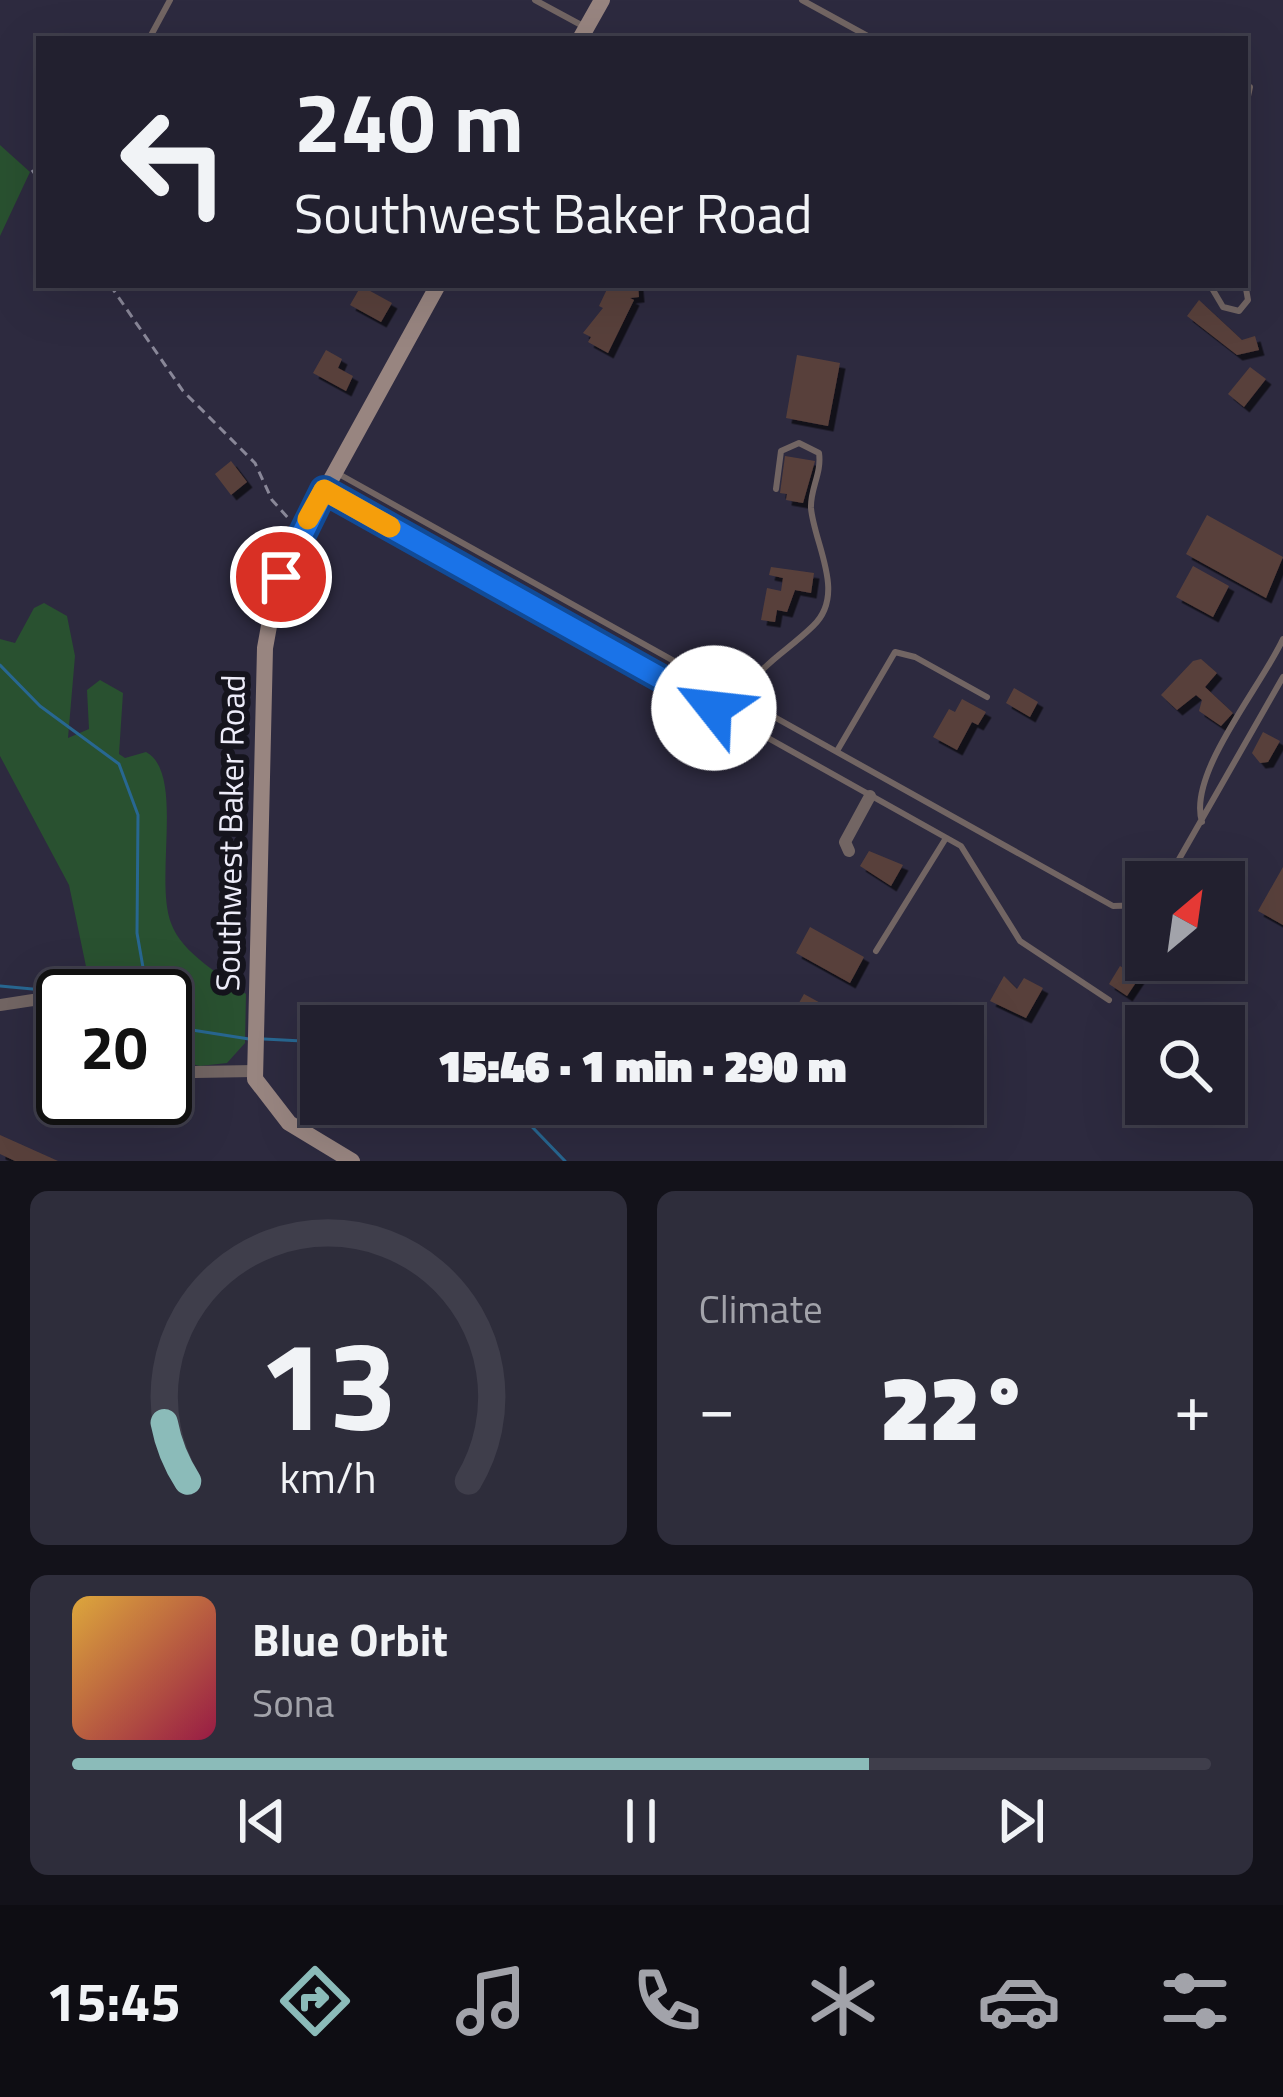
<!DOCTYPE html>
<html lang="en">
<head>
<meta charset="utf-8">
<style>
	:root { --surface:#22202f; --page:#2e2d3b; --text:#f1f3f6; --muted:#a2a3aa; --line:#3f3e4b; --accent:#8bbbb9 }
	body { margin:0; font-family:"Titillium Web",sans-serif; background:var(--page); color:var(--text); height:100vh; display:flex; flex-direction:column; font-size:45px; white-space:nowrap }
	* { box-sizing:border-box; margin:0 }
	p { font-size:39px; color:var(--muted) }
	.icon { flex:none; width:66px; height:66px; fill:none; stroke:currentColor; stroke-width:2; stroke-linecap:round; stroke-linejoin:round }
	.map { position:relative; height:1161px; overflow:hidden }
	.details { display:flex; flex-direction:column; gap:30px; padding:30px; background:#13121a; flex:1 }
	.details>* { flex:none }
	.banner { position:absolute; left:36px; top:36px; width:1212px; height:252px; border-radius:0px; box-shadow:0 12px 48px #0002,0 0 0 3px var(--line); background:#22202f; color:var(--text); overflow:hidden }
	.needle { width:78px; rotate:29deg }
	.tools { position:absolute; left:1125px; top:861px; display:grid; gap:24px }
	.tools a { display:grid; place-items:center; width:120px; height:120px; border-radius:0px; background:var(--surface); box-shadow:0 12px 48px #0002,0 0 0 3px var(--line); font-size:60px }
	.speed { position:absolute; left:36px; top:969px; display:flex; gap:24px; font-size:60px; font-weight:700; text-align:center }
	.speed>* { display:grid; place-content:center; width:156px; height:156px; border-radius:50%; background:var(--surface); box-shadow:0 12px 48px #0002,0 0 0 3px var(--line); line-height:1 }
	.speed .limit { border:6px solid #111; border-radius:18px; background:#fff; color:#111 }
	.pin { position:absolute; display:grid; place-items:center; width:102px; height:102px; color:#fff; margin:-51px; border:6px solid #fff; border-radius:50%; box-shadow:0 3px 12px #0007 }
	.me { position:absolute; width:132px; margin:-66px; rotate:299deg; stroke-linejoin:round; filter:drop-shadow(0 0 9px #0008) }
	.turn { display:flex; align-items:center; gap:42px; height:252px; padding:0 60px; font-size:54px }
	.turn .icon { width:156px; height:156px; stroke-width:2.5 }
	.turn b { display:block; font-size:84px; line-height:102px }
	.big { font-size:90px; font-weight:800; line-height:1.1 }
	.details .tile { flex:1; display:flex; flex-direction:column; justify-content:center; gap:18px; min-width:0; padding:0 42px; border-radius:18px; background:var(--page) }
	.details .dial { align-items:center; gap:0 }
	.dial svg { height:312px; overflow:visible; fill:none; stroke:var(--line); stroke-width:7; stroke-linecap:round; text-anchor:middle }
	.dial text { fill:var(--text); stroke:none }
	.song { display:flex; align-items:center; gap:36px }
	.cover { width:144px; height:144px; border-radius:18px; background:linear-gradient(135deg,hsl(40 70% 55%),hsl(340 70% 35%)) }
	.played { height:12px; border-radius:6px; background:linear-gradient(90deg,var(--accent) 70%,var(--line) 70%) }
	.keys { display:flex; justify-content:space-around; direction:ltr }
	.heat { display:flex; justify-content:space-between; align-items:center; font-size:66px; direction:ltr }
	.details .tiles { flex:1; display:grid; gap:30px; grid-template-columns:1fr 1fr }
	.tile:last-child { grid-column:span 2 }
	.trip { position:absolute; left:300px; top:1005px; width:684px; height:120px; border-radius:0px; background:var(--surface); box-shadow:0 12px 48px #0002,0 0 0 3px var(--line); font-weight:800; line-height:120px; text-align:center }
	.dock { display:flex; height:192px; justify-content:space-around; align-items:center; background:#0e0d13; color:var(--muted) }
	.dock .icon { width:84px; height:84px }
	.dock .selected { color:var(--accent) }
	.dock b { font-size:54px; color:var(--text) }
	.map>svg:first-child { display:block }
	.green { fill:#295130 }
	.lines { fill:none; stroke-linecap:round; stroke-linejoin:round }
	.stream { stroke:#286791; stroke-width:3 }
	.building { fill:#59403b; filter:url(#shadow) }
	.path { stroke:#898798; stroke-width:3; stroke-dasharray:9 6; stroke-linecap:butt }
	.lane { stroke:#726563; stroke-width:6 }
	.street { stroke:#726563; stroke-width:12 }
	.secondary { stroke:#988580; stroke-width:16 }
	.route-casing { stroke:#114b97; stroke-width:30 }
	.route { stroke:#1a73e8; stroke-width:21 }
	.slow { stroke:#f59e0b; stroke-width:21 }
	.labels { text-anchor:middle; dominant-baseline:central; stroke-width:12; stroke-linejoin:round; paint-order:stroke }
	.street-label { font-size:33px; fill:#edecf9; stroke:#15141d }
</style>
</head>
<body>
<div class="map">
<svg width="1283" height="1161" viewBox="0 0 1283 1161">
	<defs>
		<filter id="shadow"><feDropShadow dx="5.5" dy="5.5" stdDeviation="0" flood-color="#0009"/></filter>
	</defs>
	<rect width="100%" height="100%" fill="#2d2a3f"/>
	<path class="green" d="M0,145L30,172L0,236Z
		M44,603L67,616L75,656L68,738L89,729L87,690L100,680L123,693L119,754L125,758L146,752C185,773 154,878 171,923C182,954 222,975 246,994L245,1043L227,1063L200,1066L165,1058V996H77L88,976L69,885L0,756V639L15,643L34,608Z"/>
	<g class="lines">
		<path class="stream" d="M0,665L40,706L119,764L138,815L137,933L148,996
			M0,986L108,996
			M165,1015L192,1030L249,1039
			M264,1039L321,1042
			M510,1104L565,1161"/>
	</g>
	<path class="building" d="M609,285H638L639,297L630,298L634,300L608,353L588,342L591,337L583,333L603,308L599,306Z
		M361,286L392,303L381,322L350,305Z
		M1199,300L1242,340L1255,336L1259,350L1237,355L1187,316Z
		M326,350L342,359L338,368L353,376L346,391L313,373Z
		M797,355L840,363L828,426L786,418Z
		M1250,367L1266,379L1244,407L1228,394Z
		M785,456L815,461L803,503L786,500L787,494L780,493Z
		M231,461L247,482L231,495L215,474Z
		M1207,515L1283,557L1266,598L1186,554Z
		M1193,566L1229,586L1213,617L1176,597Z
		M771,567L814,573L811,593L795,590L787,612L777,610L775,622L761,620L767,588L781,591L783,578L769,575Z
		M1201,659L1217,673L1205,687L1233,713L1221,726L1199,711L1202,700L1196,695L1177,710L1161,695L1193,661Z
		M1014,688L1038,702L1030,717L1006,703Z
		M962,699L986,712L978,725L972,722L957,750L933,737L949,709L955,712Z
		M1263,732L1280,741L1268,762L1260,763L1252,753Z
		M869,851L903,865L891,886L860,866Z
		M1283,867V925L1258,911Z
		M810,927L864,957L850,983L796,953Z
		M1120,966L1139,978L1127,996L1109,984Z
		M1004,976L1017,989L1024,978L1043,988L1026,1018L990,1001Z
		M804,994L835,1011L827,1026H786Z
		M0,1135L58,1161H15L0,1154Z"/>
	<g class="lines">
		<path class="path" d="M32,170L39,180
			M110,285L183,391L255,463L272,500L290,520"/>
		<path class="lane" d="M535,0L583,26
			M802,0L873,39
			M149,39L170,0
			M1245,110L1250,87
			M1210,285L1223,307L1239,311L1248,300L1245,283
			M337,473L1113,906L1146,905
			M327,491L961,846L1020,941L1109,1000
			M740,698C767,658 783,655 813,626C847,594 814,544 811,508C810,489 822,473 819,453L799,443L781,451L776,489
			M837,751L895,652L915,657L987,697
			M1202,822C1187,774 1261,687 1283,639
			M1166,882L1283,677
			M876,951L946,838"/>
		<path class="street" d="M849,851L845,842L870,796
			M0,1005L33,1000L63,1007
			M165,1065L195,1072L254,1071"/>
		<path class="secondary" d="M580,39L602,0
			M352,1161L289,1123L255,1079L265,648L275,593L290,554L438,285"/>
	</g>
	<g class="lines">
		<g class="route-casing">
			<path id="route" d="M281,577L324,490L714,708"/>
		</g>
		<use href="#route" class="route"/>
		<path class="slow" d="M308,519L324,490L390,527"/>
	</g>
	<g class="labels">
		<g class="street-label">
			<text transform="translate(230 833) rotate(-89)">Southwest Baker Road</text>
		</g>
	</g>
</svg>
<div class="tools">
<a><svg class="needle" viewBox="-14 -14 28 28"><path d="M0-13l5 13h-10z" fill="#e53935"/><path d="M0 13l5-13h-10z" fill="#a2a3aa"/></svg></a>
<a><svg class="icon" aria-label="search" viewBox="0 0 24 24"><circle cx="10" cy="10" r="6"/><path d="M15 15l6 6"/></svg></a>
</div>
<div class="speed"><div class="limit">20</div></div>
<div class="pin" style="left:281px;top:577px;background:#d93025"><svg class="icon" aria-label="arrive" viewBox="0 0 24 24"><path d="M6 21V4h12l-3 4 3 4H6"/></svg></div>
<svg class="me" style="left:714px;top:708px" viewBox="-20 -20 40 40"><circle r="19" fill="#fff"/><path d="M0-13L10 11 0 6-10 11z" fill="#1a73e8"/></svg>
<div class="trip">15:46 · 1 min · 290 m</div>
<div class="banner">
<div class="turn"><svg class="icon" aria-label="left" viewBox="0 0 24 24"><path d="M17 20v-9H6M10 6l-5 5 5 5"/></svg><div><b>240 m</b>Southwest Baker Road</div></div>
</div>
</div>
<section class="details">
<div class="tiles">
<div class="tile dial"><svg viewBox="0 0 100 80">
<path d="M14 69A42 42 0 1 1 86 69"/>
<path d="M14 69A42 42 0 0 1 8 54" stroke="#8bbbb9"/>
<text x="50" y="56" font-size="32" font-weight="700">13</text>
<text x="50" y="72" font-size="11">km/h</text>
</svg></div>
<div class="tile"><p>Climate</p>
<div class="heat"><a>−</a><b class="big">22°</b><a>+</a></div>
</div>
<div class="tile">
<div class="song"><i class="cover"></i><div><b>Blue Orbit</b><p>Sona</p></div></div>
<div class="played"></div>
<div class="keys"><svg class="icon" aria-label="previous" viewBox="0 0 24 24"><path d="M18 5L8 12l10 7zM5 5v14"/></svg><svg class="icon" aria-label="pause" viewBox="0 0 24 24"><path d="M8 5v14M16 5v14"/></svg><svg class="icon" aria-label="next" viewBox="0 0 24 24"><path d="M6 5l10 7-10 7zM19 5v14"/></svg></div>
</div>
</div>
</section>
<nav class="dock">
<b>15:45</b>
<svg class="icon selected" aria-label="directions" viewBox="0 0 24 24"><path d="M12 3l9 9-9 9-9-9zM9 14v-3h6M13 9l2 2-2 2"/></svg>
<svg class="icon" aria-label="music" viewBox="0 0 24 24"><path d="M9 18V5l10-2v13"/><circle cx="6" cy="18" r="3"/><circle cx="16" cy="16" r="3"/></svg>
<svg class="icon" aria-label="phone" viewBox="0 0 24 24"><path d="M5 4h4l2 5-3 2q2 4 5 5l2-3 5 2v4C11 20 4 13 5 4z"/></svg>
<svg class="icon" aria-label="climate" viewBox="0 0 24 24"><path d="M12 3v18M4 7l16 10M4 17L20 7"/></svg>
<svg class="icon" aria-label="car" viewBox="0 0 24 24"><path d="M5 17H2v-5l4-1 3-4h7l3 4 3 1v5h-3M9 17h6M6 11h13"/><circle cx="7" cy="17" r="2"/><circle cx="17" cy="17" r="2"/></svg>
<svg class="icon" aria-label="filters" viewBox="0 0 24 24"><path d="M4 7h16M4 17h16"/><circle cx="9" cy="7" r="2"/><circle cx="15" cy="17" r="2"/></svg>
</nav>
</body>
</html>
